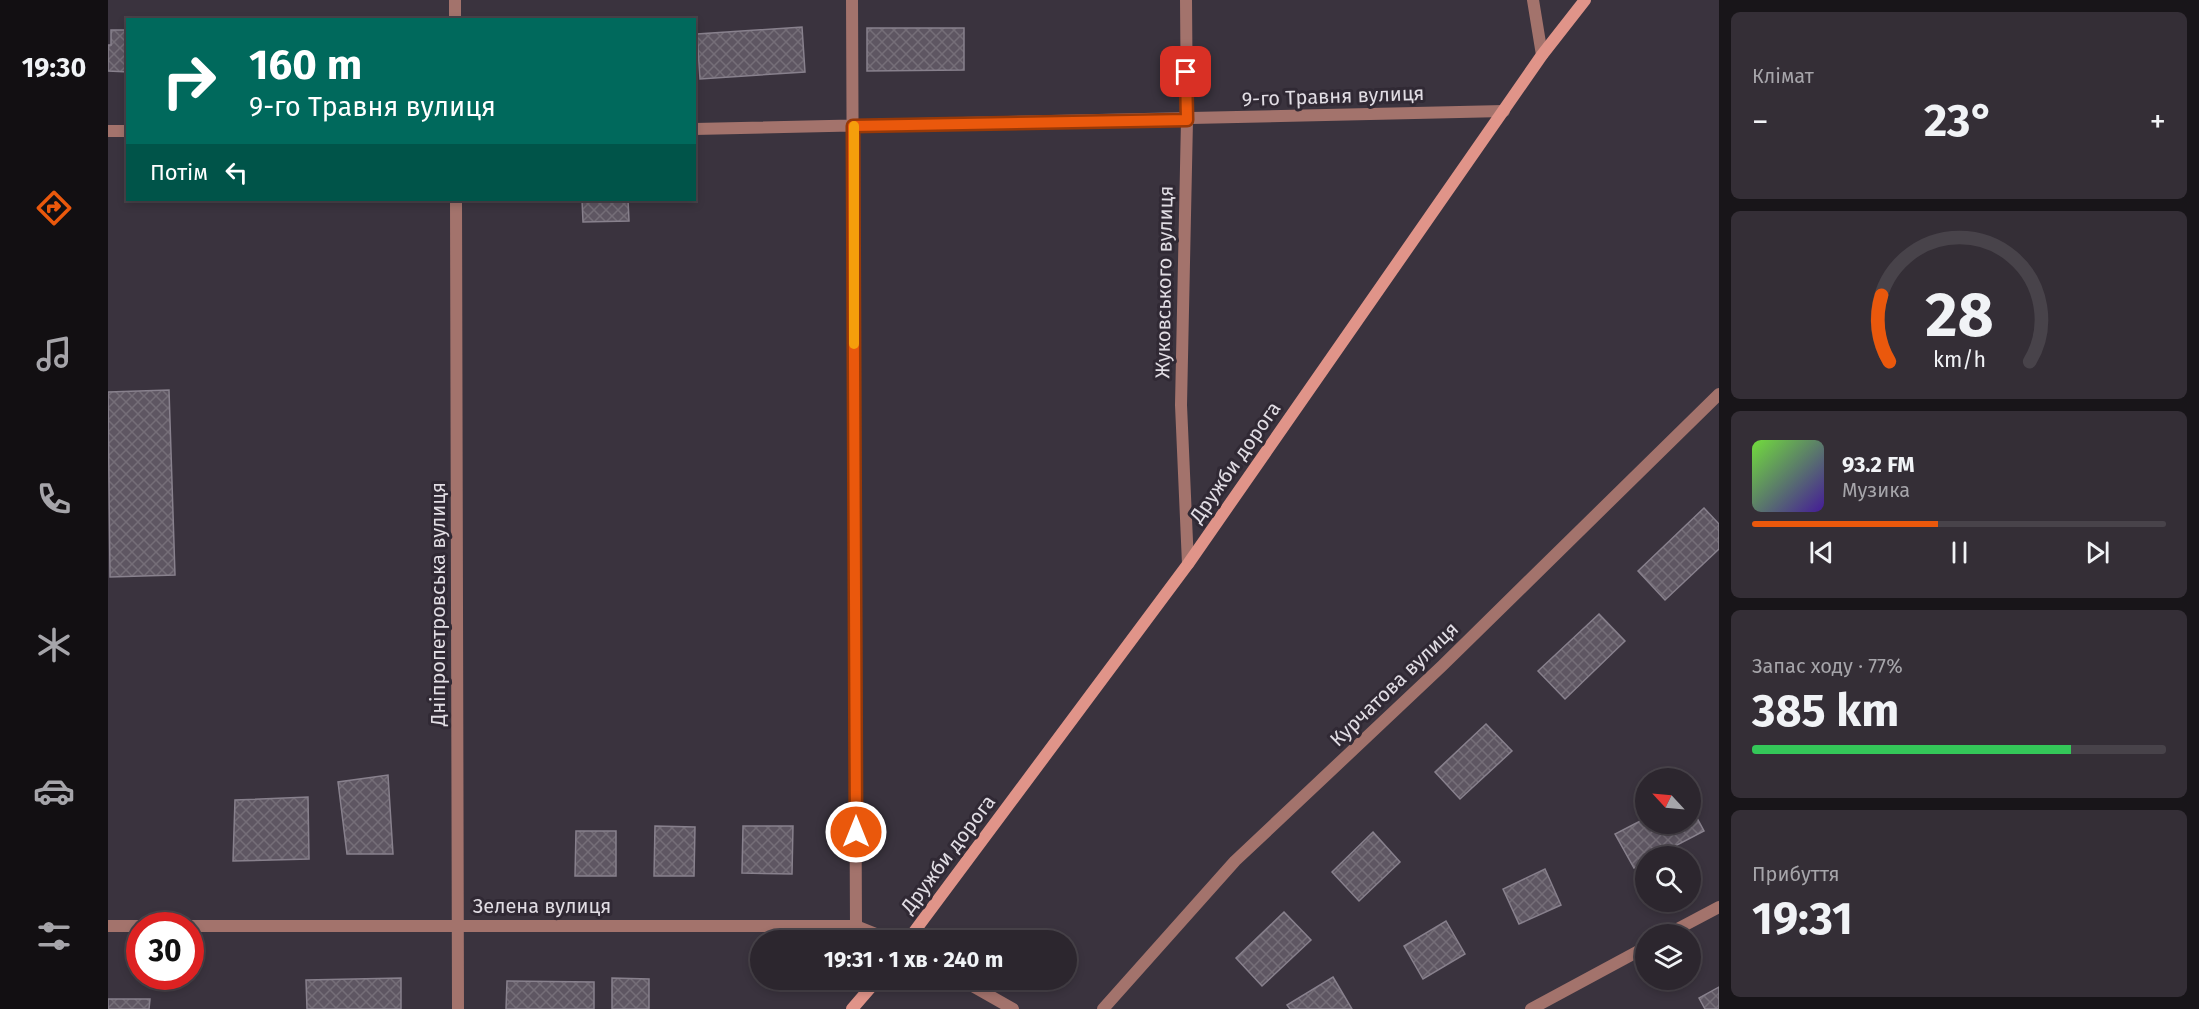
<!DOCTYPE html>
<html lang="uk">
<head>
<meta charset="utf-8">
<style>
	:root { --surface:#2c262e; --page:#342e36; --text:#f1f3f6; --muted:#a6a5aa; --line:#48434a; --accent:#ea580c }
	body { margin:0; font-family:"Fira Sans",sans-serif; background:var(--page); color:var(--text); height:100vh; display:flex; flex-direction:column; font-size:22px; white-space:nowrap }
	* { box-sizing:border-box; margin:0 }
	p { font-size:20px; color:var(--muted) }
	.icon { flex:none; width:33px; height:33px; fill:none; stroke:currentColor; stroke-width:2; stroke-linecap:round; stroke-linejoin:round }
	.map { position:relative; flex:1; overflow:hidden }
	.drawer { display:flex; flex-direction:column; gap:12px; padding:12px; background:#181519; width:480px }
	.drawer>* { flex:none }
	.banner { position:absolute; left:18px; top:18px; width:570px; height:183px; border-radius:0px; box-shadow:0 3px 9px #0003,0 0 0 2px var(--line); background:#00695c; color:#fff; overflow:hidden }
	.needle { width:39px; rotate:296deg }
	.fabs { position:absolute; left:1527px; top:768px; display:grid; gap:12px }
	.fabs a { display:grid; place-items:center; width:66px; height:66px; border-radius:50%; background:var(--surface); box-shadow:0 3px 9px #0003,0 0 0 2px var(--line); font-size:30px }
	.speed { position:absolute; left:18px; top:912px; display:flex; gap:12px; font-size:30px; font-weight:700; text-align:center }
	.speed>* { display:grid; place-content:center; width:78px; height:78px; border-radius:50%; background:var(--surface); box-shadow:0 3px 9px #0003,0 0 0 2px var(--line); line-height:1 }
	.speed .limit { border:9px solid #d22; background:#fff; color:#111 }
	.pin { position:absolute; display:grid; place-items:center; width:51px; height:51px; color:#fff; margin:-26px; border-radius:12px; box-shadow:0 3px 9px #0006 }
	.me { position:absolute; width:66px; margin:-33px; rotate:0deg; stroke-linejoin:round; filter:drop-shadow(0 0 4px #0008) }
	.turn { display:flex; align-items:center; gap:21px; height:126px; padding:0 24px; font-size:27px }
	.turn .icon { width:78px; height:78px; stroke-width:2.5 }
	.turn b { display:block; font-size:42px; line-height:51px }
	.then { display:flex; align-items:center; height:57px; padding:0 24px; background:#0003; gap:12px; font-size:22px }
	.big { font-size:45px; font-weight:700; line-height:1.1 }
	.drawer .widget { flex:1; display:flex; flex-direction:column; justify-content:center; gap:9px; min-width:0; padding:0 21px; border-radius:9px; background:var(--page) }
	.drawer .dial { align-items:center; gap:0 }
	.dial svg { height:156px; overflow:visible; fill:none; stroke:var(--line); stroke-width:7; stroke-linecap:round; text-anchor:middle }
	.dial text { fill:var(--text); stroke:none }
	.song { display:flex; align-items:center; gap:18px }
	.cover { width:72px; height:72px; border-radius:9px; background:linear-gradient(135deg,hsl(100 70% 55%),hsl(260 70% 35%)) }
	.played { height:6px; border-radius:3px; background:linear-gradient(90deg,var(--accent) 45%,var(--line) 45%) }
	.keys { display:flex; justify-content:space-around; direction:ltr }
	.heat { display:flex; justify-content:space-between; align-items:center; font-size:33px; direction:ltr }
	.charge { height:9px; border-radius:4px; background:linear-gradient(90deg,#34c759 77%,var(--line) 0) }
	.trip { position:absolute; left:642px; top:930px; width:327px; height:60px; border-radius:30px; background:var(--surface); box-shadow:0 3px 9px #0003,0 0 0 2px var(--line); font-weight:700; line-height:60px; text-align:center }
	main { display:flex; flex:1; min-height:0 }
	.tabs { display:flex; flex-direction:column; width:108px; justify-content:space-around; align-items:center; background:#120f12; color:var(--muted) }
	.tabs .icon { width:42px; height:42px }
	.tabs .selected { color:var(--accent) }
	.tabs b { font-size:27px; color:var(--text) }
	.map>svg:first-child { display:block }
	.building { fill:url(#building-cross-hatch); stroke:#88818d; stroke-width:1.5 }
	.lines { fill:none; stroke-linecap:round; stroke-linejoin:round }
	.street { stroke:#a3736c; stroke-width:12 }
	.secondary { stroke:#e09489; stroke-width:12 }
	.route-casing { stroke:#983908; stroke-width:15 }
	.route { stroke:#ea580c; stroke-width:10 }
	.slow { stroke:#f59e0b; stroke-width:10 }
	.labels { text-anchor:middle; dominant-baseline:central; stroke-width:6; stroke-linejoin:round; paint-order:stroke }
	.street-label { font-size:20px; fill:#e1dde4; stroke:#302934 }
</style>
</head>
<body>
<main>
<nav class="tabs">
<b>19:30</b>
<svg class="icon selected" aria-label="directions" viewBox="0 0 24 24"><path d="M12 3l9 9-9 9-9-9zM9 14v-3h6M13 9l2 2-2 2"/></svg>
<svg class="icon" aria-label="music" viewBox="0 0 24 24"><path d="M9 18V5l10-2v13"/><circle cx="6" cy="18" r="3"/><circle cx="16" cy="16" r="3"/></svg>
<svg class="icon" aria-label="phone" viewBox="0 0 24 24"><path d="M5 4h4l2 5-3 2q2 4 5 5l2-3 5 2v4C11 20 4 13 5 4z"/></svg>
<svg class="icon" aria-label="climate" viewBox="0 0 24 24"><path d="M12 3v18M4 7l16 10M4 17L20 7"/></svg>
<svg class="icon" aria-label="car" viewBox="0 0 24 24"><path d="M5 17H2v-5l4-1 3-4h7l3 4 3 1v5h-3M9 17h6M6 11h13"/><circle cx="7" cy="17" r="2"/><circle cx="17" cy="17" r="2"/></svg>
<svg class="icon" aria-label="filters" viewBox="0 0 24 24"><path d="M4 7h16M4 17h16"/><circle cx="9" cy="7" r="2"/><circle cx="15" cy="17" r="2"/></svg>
</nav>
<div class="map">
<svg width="1611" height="1009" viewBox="0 0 1611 1009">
	<defs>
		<pattern id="building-cross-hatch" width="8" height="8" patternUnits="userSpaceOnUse" patternTransform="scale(1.5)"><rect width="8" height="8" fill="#5e5662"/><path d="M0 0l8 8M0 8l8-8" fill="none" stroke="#756e78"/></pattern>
	</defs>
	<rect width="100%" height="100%" fill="#3a333e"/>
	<path class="building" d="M694,27L697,72L592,79L589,34Z
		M759,28H856V70L759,71Z
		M3,30H20V72L0,71V45H3Z
		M474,200H520L521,221L475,222Z
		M61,390L67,575L2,577L0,392Z
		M1596,508L1611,524V549L1557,600L1530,571Z
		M1491,614L1517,641L1457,699L1430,671Z
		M1378,724L1404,751L1352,799L1327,772Z
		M280,775L285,854H239L230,782Z
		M200,797L201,859L125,861L127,800Z
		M1582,805L1596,831L1548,856H1538V862L1526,868L1507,834L1538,818V824H1582Z
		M547,826L587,827L586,876H546Z
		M635,826H685L684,874L634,873Z
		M468,831H508V876H467Z
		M1265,832L1292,862L1251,901L1224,872Z
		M1437,869L1453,905L1411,924L1395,889Z
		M1176,912L1203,940L1154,986L1128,958Z
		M1338,921L1357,954L1315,979L1296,946Z
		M1225,977L1244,1009H1182L1179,1005Z
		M293,978V1009H199L198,980Z
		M504,978L541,979V1009H504Z
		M399,981L486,982V1009H398Z
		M1611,987V1009H1597L1591,998Z
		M0,999H42L41,1009H0Z"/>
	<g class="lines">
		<path class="street" d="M347,0V20
			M744,0L748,926
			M1078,0L1079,120L1073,405L1080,564
			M1425,0L1434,55
			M586,129L1396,111
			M0,131H20
			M348,200L350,1009
			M0,926H32
			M82,926H748L783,940
			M1560,934L1611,907
			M854,980L905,1009
			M995,1009L1127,861L1334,666L1611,394
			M1423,1009L1538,947"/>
		<path class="secondary" d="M800,940L1080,564L1434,55L1477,0
			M744,1009L769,980"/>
	</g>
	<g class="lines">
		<g class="route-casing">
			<path id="route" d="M748,832L745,126L1079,120L1078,72"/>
		</g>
		<use href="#route" class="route"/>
		<path class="slow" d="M746,126V344"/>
	</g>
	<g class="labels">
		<g class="street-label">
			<text transform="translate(1225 96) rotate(-2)">9-го Травня вулиця</text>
			<text transform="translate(1056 282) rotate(-89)">Жуковського вулиця</text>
			<text transform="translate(1127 462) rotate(-55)">Дружби дорога</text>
			<text transform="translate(330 604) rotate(-90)">Дніпропетровська вулиця</text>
			<text transform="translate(1286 684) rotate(-44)">Курчатова вулиця</text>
			<text transform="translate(840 854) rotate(-53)">Дружби дорога</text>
			<text x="434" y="906">Зелена вулиця</text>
		</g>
	</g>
</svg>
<div class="fabs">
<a><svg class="needle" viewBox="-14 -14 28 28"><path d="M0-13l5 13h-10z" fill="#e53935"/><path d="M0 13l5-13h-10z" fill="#a6a5aa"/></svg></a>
<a><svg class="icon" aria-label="search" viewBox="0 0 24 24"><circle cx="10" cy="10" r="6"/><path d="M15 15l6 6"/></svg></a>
<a><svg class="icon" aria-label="layers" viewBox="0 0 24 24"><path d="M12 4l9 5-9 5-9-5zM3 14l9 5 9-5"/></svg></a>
</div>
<div class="speed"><div class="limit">30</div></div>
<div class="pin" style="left:1078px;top:72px;background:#d93025"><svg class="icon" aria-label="arrive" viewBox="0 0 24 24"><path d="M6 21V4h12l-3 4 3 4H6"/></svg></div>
<svg class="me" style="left:748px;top:832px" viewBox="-20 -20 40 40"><circle r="17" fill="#ea580c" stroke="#fff" stroke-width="3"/><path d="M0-11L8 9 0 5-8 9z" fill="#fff"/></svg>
<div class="trip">19:31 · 1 хв · 240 m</div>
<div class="banner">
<div class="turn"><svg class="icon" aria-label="right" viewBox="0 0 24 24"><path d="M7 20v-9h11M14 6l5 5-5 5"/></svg><div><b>160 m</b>9-го Травня вулиця</div></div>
<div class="then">Потім<svg class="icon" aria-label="left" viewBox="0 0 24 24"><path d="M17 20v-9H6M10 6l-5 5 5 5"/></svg></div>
</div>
</div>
<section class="drawer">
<div class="widget"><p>Клімат</p>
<div class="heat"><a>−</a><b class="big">23°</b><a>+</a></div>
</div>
<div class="widget dial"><svg viewBox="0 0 100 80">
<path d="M14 69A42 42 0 1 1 86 69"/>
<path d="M14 69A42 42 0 0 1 10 35" stroke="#ea580c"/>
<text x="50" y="56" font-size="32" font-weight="700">28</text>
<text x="50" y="72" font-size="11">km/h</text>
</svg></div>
<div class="widget">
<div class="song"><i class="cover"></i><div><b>93.2 FM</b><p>Музика</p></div></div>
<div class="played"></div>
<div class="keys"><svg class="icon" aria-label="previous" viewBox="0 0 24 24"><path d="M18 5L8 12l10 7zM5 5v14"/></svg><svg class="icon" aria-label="pause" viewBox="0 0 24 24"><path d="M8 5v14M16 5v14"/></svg><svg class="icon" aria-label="next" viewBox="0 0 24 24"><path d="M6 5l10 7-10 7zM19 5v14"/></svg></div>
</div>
<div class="widget"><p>Запас ходу · 77%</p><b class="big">385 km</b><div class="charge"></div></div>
<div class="widget"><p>Прибуття</p><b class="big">19:31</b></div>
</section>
</main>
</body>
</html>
